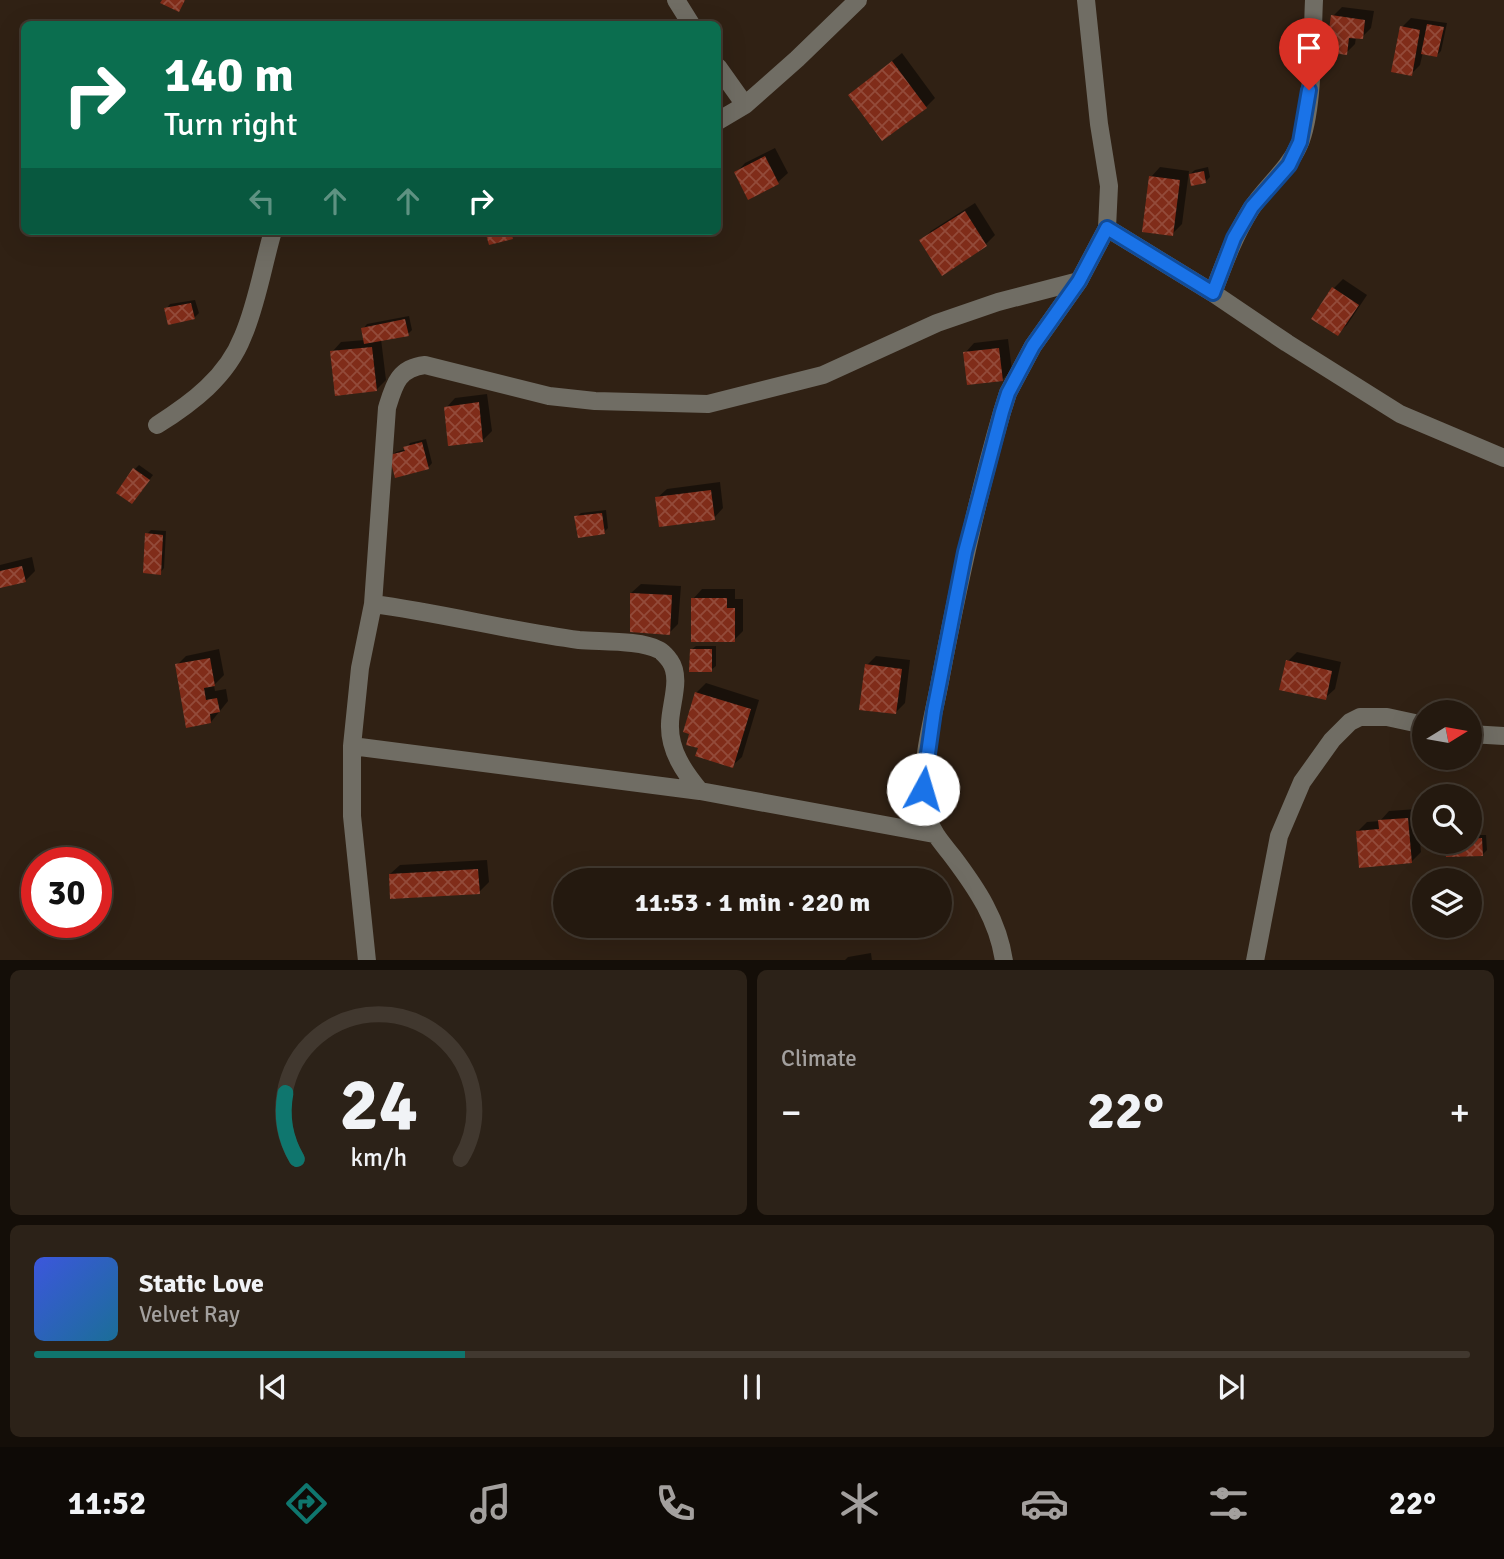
<!DOCTYPE html>
<html lang="en">
<head>
<meta charset="utf-8">
<style>
	:root { --surface:#24190f; --page:#2c2218; --text:#f1f3f6; --muted:#a3a09e; --line:#41382f; --accent:#0f766e }
	body { margin:0; font-family:Signika,sans-serif; background:var(--page); color:var(--text); height:100vh; display:flex; flex-direction:column; font-size:26px; white-space:nowrap }
	* { box-sizing:border-box; margin:0 }
	p { font-size:23px; color:var(--muted) }
	.icon { flex:none; width:38px; height:38px; fill:none; stroke:currentColor; stroke-width:2; stroke-linecap:round; stroke-linejoin:round }
	.map { position:relative; height:960px; overflow:hidden }
	.side { display:flex; flex-direction:column; gap:10px; padding:10px; background:#140e08; flex:1 }
	.side>* { flex:none }
	.banner { position:absolute; left:21px; top:21px; width:700px; height:214px; border-radius:10px; box-shadow:0 7px 28px #0002,0 0 0 2px var(--line); background:#0b6e4f; color:#fff; overflow:hidden }
	.needle { width:46px; rotate:79deg }
	.controls { position:absolute; left:1412px; top:700px; display:grid; gap:14px }
	.controls a { display:grid; place-items:center; width:70px; height:70px; border-radius:50%; background:var(--surface); box-shadow:0 7px 28px #0002,0 0 0 2px var(--line); font-size:35px }
	.speed { position:absolute; left:21px; top:847px; display:flex; gap:14px; font-size:35px; font-weight:700; text-align:center }
	.speed>* { display:grid; place-content:center; width:91px; height:91px; border-radius:50%; background:var(--surface); box-shadow:0 7px 28px #0002,0 0 0 2px var(--line); line-height:1 }
	.speed .limit { border:10px solid #d22; background:#fff; color:#111 }
	.pin { position:absolute; display:grid; place-items:center; width:60px; height:60px; color:#fff; margin:-72px -30px; border-radius:50% 50% 50% 0; rotate:-45deg; box-shadow:0 0 7px #0007 }
	.pin .icon { rotate:45deg }
	.me { position:absolute; width:77px; margin:-38px; rotate:6deg; stroke-linejoin:round; filter:drop-shadow(0 0 5px #0008) }
	.turn { display:flex; align-items:center; gap:24px; height:147px; padding:0 28px; font-size:32px }
	.turn .icon { width:91px; height:91px; stroke-width:2.5 }
	.turn b { display:block; font-size:49px; line-height:60px }
	.lanes { display:flex; align-items:center; height:66px; padding:0 28px; background:#0003; justify-content:center; gap:35px; direction:ltr }
	.lanes .off { opacity:.35 }
	.big { font-size:52px; font-weight:700; line-height:1.1 }
	.side .widget { flex:1; display:flex; flex-direction:column; justify-content:center; gap:10px; min-width:0; padding:0 24px; border-radius:10px; background:var(--page) }
	.side .dial { align-items:center; gap:0 }
	.dial svg { height:182px; overflow:visible; fill:none; stroke:var(--line); stroke-width:7; stroke-linecap:round; text-anchor:middle }
	.dial text { fill:var(--text); stroke:none }
	.song { display:flex; align-items:center; gap:21px }
	.cover { width:84px; height:84px; border-radius:10px; background:linear-gradient(135deg,hsl(230 70% 55%),hsl(200 70% 35%)) }
	.played { height:7px; border-radius:4px; background:linear-gradient(90deg,var(--accent) 30%,var(--line) 30%) }
	.keys { display:flex; justify-content:space-around; direction:ltr }
	.heat { display:flex; justify-content:space-between; align-items:center; font-size:38px; direction:ltr }
	.side .tiles { flex:1; display:grid; gap:10px; grid-template-columns:1fr 1fr }
	.widget:last-child { grid-column:span 2 }
	.trip { position:absolute; left:553px; top:868px; width:399px; height:70px; border-radius:35px; background:var(--surface); box-shadow:0 7px 28px #0002,0 0 0 2px var(--line); font-weight:700; line-height:70px; text-align:center }
	.dock { display:flex; height:112px; justify-content:space-around; align-items:center; background:#0e0a06; color:var(--muted) }
	.dock .icon { width:49px; height:49px }
	.dock .current { color:var(--accent) }
	.dock b { font-size:32px; color:var(--text) }
	.map>svg:first-child { display:block }
	.shadow { fill:#0007 }
	.building { fill:url(#building-cross-hatch) }
	.lines { fill:none; stroke-linecap:round; stroke-linejoin:round }
	.street { stroke:#706d64; stroke-width:18 }
	.route-casing { stroke:#114b97; stroke-width:18 }
	.route { stroke:#1a73e8; stroke-width:12 }
</style>
</head>
<body>
<div class="map">
<svg width="1504" height="961" viewBox="0 0 1504 961">
	<defs>
		<pattern id="building-cross-hatch" width="8" height="8" patternUnits="userSpaceOnUse" patternTransform="scale(1.75)"><rect width="8" height="8" fill="#802c19"/><path d="M0 0l8 8M0 8l8-8" fill="none" stroke="#934b3a"/></pattern>
	</defs>
	<rect width="100%" height="100%" fill="#302114"/>
	<path class="shadow" d="M1342,7L1374,11L1371,28L1362,37H1356L1355,44L1346,53L1333,16Z
		M1411,18L1447,23L1441,51L1437,55L1423,52L1420,65L1411,74L1402,27Z
		M902,53L935,98L926,107L850,95Z
		M775,148L788,173L778,182L748,197L736,173L745,163Z
		M1160,167L1189,171L1182,224L1172,234L1151,177Z
		M1208,167L1210,177L1205,182L1190,174L1195,170Z
		M975,203L995,235L986,244L943,273L921,241L931,231Z
		M1343,279L1367,295L1347,325L1337,334L1314,318L1334,288Z
		M195,300L199,313L194,318L166,309L170,304Z
		M409,316L412,330L408,334L381,339L386,380L376,390L332,352L341,342L365,340L363,329L367,324Z
		M1008,339L1012,370L1003,379L965,353L974,343Z
		M487,394L492,431L483,440L446,408L455,398Z
		M426,439L432,463L428,468L391,456L396,452L406,449L410,443Z
		M139,465L153,475L136,498L135,469Z
		M720,482L723,508L714,518L657,498L667,489Z
		M606,510L608,528L604,532L576,517L581,513Z
		M151,530L166,531L164,568L160,573L147,534Z
		M32,557L35,571L25,581L0,586V565Z
		M641,584L681,586L678,624L669,633L631,593Z
		M702,589H735V599H743V631L734,640L693,599Z
		M696,646H716V666L711,670L691,650Z
		M219,649L224,675L214,685L215,691L226,689L228,701L211,722L177,665L186,656Z
		M1297,652L1341,662L1335,689L1325,698L1288,661Z
		M876,656L910,660L905,703L895,713L867,665Z
		M706,683L759,700L742,757L732,766L700,747L692,733L685,731L697,692Z
		M1417,809L1421,852L1411,862L1358,831L1367,822L1380,821L1389,811Z
		M1470,835H1486L1487,850L1482,855H1447V842H1470Z
		M487,860L489,882L479,892L390,874L400,865Z
		M871,953L872,961H844L848,957Z"/>
	<path class="building" d="M162,0H185L179,12L160,3Z
		M1331,15L1365,20L1363,39L1349,38L1347,55L1326,52Z
		M1427,24L1444,27L1437,57L1421,54Z
		M1400,26L1420,30L1412,76L1391,72Z
		M892,61L927,108L882,141L848,95Z
		M765,156L779,184L748,200L734,172Z
		M1204,171L1206,183L1191,186L1189,174Z
		M1149,176L1180,180L1173,236L1142,232Z
		M965,211L987,246L942,276L919,240Z
		M485,231H511L513,239L489,245Z
		M1332,287L1359,305L1338,336L1311,319Z
		M191,303L195,319L168,325L164,308Z
		M405,319L409,336L364,344L361,328Z
		M372,347L377,391L335,396L330,351Z
		M999,348L1003,381L967,385L963,352Z
		M479,402L483,442L448,446L444,407Z
		M422,442L429,469L395,478L389,455L405,451L403,447Z
		M133,468L150,480L132,504L116,493Z
		M711,490L715,520L659,527L655,497Z
		M602,513L605,534L578,538L574,516Z
		M145,533L163,535L161,575L143,573Z
		M22,566L26,582L0,588V571Z
		M630,593L672,595L670,635L630,632Z
		M691,598H727V608H735V642H691Z
		M690,649H712V672H689Z
		M210,658L215,686L204,688L206,700L217,698L220,712L210,714L211,723L186,728L175,664Z
		M1286,660L1332,671L1326,700L1279,690Z
		M865,664L902,669L896,714L859,710Z
		M695,692L751,709L733,768L695,756L698,748L686,745L689,734L683,732Z
		M1408,818L1412,863L1359,868L1356,831L1379,829L1378,820Z
		M1482,838L1483,856L1446,857L1445,842H1470V839Z
		M478,869L480,894L390,899L389,874Z"/>
	<g class="lines">
		<path class="street" d="M676,0L691,24
			M718,67L745,105
			M718,121L745,105L797,59L858,0
			M1107,228L1213,293L1287,343L1400,414L1504,458
			M1213,293C1224,264 1234,236 1251,209C1266,186 1288,170 1299,145C1314,112 1312,38 1314,0
			M157,425C192,403 227,377 243,336C257,304 263,265 273,231
			M373,604C442,613 510,631 579,640C600,642 641,640 659,650C662,651 668,658 670,661C682,678 670,705 670,724C669,750 684,772 700,791
			M1470,734L1504,736
			M352,746L700,791L934,834
			M367,961L352,816V746L360,668L373,604L387,408C394,385 398,368 425,365L549,396L595,401L708,404L823,375L937,323L998,302L1079,281
			M1004,961C998,920 977,889 953,857C943,844 933,834 928,818C916,775 932,724 940,681C957,591 976,501 1002,412L1008,393L1033,346L1079,281L1107,228L1109,186L1099,124L1086,0
			M1255,961L1279,836L1302,782L1332,740L1350,722L1360,717H1387L1424,725"/>
	</g>
	<g class="lines">
		<g class="route-casing">
			<path id="route" d="M923,789L934,711L965,552L1002,412L1008,393L1033,346L1079,281L1107,228L1213,293L1234,238L1252,207L1289,165L1300,142L1309,90"/>
		</g>
		<use href="#route" class="route"/>
	</g>
</svg>
<div class="controls">
<a><svg class="needle" viewBox="-14 -14 28 28"><path d="M0-13l5 13h-10z" fill="#e53935"/><path d="M0 13l5-13h-10z" fill="#a3a09e"/></svg></a>
<a><svg class="icon" aria-label="search" viewBox="0 0 24 24"><circle cx="10" cy="10" r="6"/><path d="M15 15l6 6"/></svg></a>
<a><svg class="icon" aria-label="layers" viewBox="0 0 24 24"><path d="M12 4l9 5-9 5-9-5zM3 14l9 5 9-5"/></svg></a>
</div>
<div class="speed"><div class="limit">30</div></div>
<div class="pin" style="left:1309px;top:90px;background:#d93025"><svg class="icon" aria-label="arrive" viewBox="0 0 24 24"><path d="M6 21V4h12l-3 4 3 4H6"/></svg></div>
<svg class="me" style="left:923px;top:789px" viewBox="-20 -20 40 40"><circle r="19" fill="#fff"/><path d="M0-13L10 11 0 6-10 11z" fill="#1a73e8"/></svg>
<div class="trip">11:53 · 1 min · 220 m</div>
<div class="banner">
<div class="turn"><svg class="icon" aria-label="right" viewBox="0 0 24 24"><path d="M7 20v-9h11M14 6l5 5-5 5"/></svg><div><b>140 m</b>Turn right</div></div>
<div class="lanes"><svg class="icon off" aria-label="left" viewBox="0 0 24 24"><path d="M17 20v-9H6M10 6l-5 5 5 5"/></svg><svg class="icon off" aria-label="ahead" viewBox="0 0 24 24"><path d="M12 20V5M6 11l6-6 6 6"/></svg><svg class="icon off" aria-label="ahead" viewBox="0 0 24 24"><path d="M12 20V5M6 11l6-6 6 6"/></svg><svg class="icon" aria-label="right" viewBox="0 0 24 24"><path d="M7 20v-9h11M14 6l5 5-5 5"/></svg></div>
</div>
</div>
<section class="side">
<div class="tiles">
<div class="widget dial"><svg viewBox="0 0 100 80">
<path d="M14 69A42 42 0 1 1 86 69"/>
<path d="M14 69A42 42 0 0 1 9 40" stroke="#0f766e"/>
<text x="50" y="56" font-size="32" font-weight="700">24</text>
<text x="50" y="72" font-size="11">km/h</text>
</svg></div>
<div class="widget"><p>Climate</p>
<div class="heat"><a>−</a><b class="big">22°</b><a>+</a></div>
</div>
<div class="widget">
<div class="song"><i class="cover"></i><div><b>Static Love</b><p>Velvet Ray</p></div></div>
<div class="played"></div>
<div class="keys"><svg class="icon" aria-label="previous" viewBox="0 0 24 24"><path d="M18 5L8 12l10 7zM5 5v14"/></svg><svg class="icon" aria-label="pause" viewBox="0 0 24 24"><path d="M8 5v14M16 5v14"/></svg><svg class="icon" aria-label="next" viewBox="0 0 24 24"><path d="M6 5l10 7-10 7zM19 5v14"/></svg></div>
</div>
</div>
</section>
<nav class="dock">
<b>11:52</b>
<svg class="icon current" aria-label="directions" viewBox="0 0 24 24"><path d="M12 3l9 9-9 9-9-9zM9 14v-3h6M13 9l2 2-2 2"/></svg>
<svg class="icon" aria-label="music" viewBox="0 0 24 24"><path d="M9 18V5l10-2v13"/><circle cx="6" cy="18" r="3"/><circle cx="16" cy="16" r="3"/></svg>
<svg class="icon" aria-label="phone" viewBox="0 0 24 24"><path d="M5 4h4l2 5-3 2q2 4 5 5l2-3 5 2v4C11 20 4 13 5 4z"/></svg>
<svg class="icon" aria-label="climate" viewBox="0 0 24 24"><path d="M12 3v18M4 7l16 10M4 17L20 7"/></svg>
<svg class="icon" aria-label="car" viewBox="0 0 24 24"><path d="M5 17H2v-5l4-1 3-4h7l3 4 3 1v5h-3M9 17h6M6 11h13"/><circle cx="7" cy="17" r="2"/><circle cx="17" cy="17" r="2"/></svg>
<svg class="icon" aria-label="filters" viewBox="0 0 24 24"><path d="M4 7h16M4 17h16"/><circle cx="9" cy="7" r="2"/><circle cx="15" cy="17" r="2"/></svg>
<b>22°</b>
</nav>
</body>
</html>
